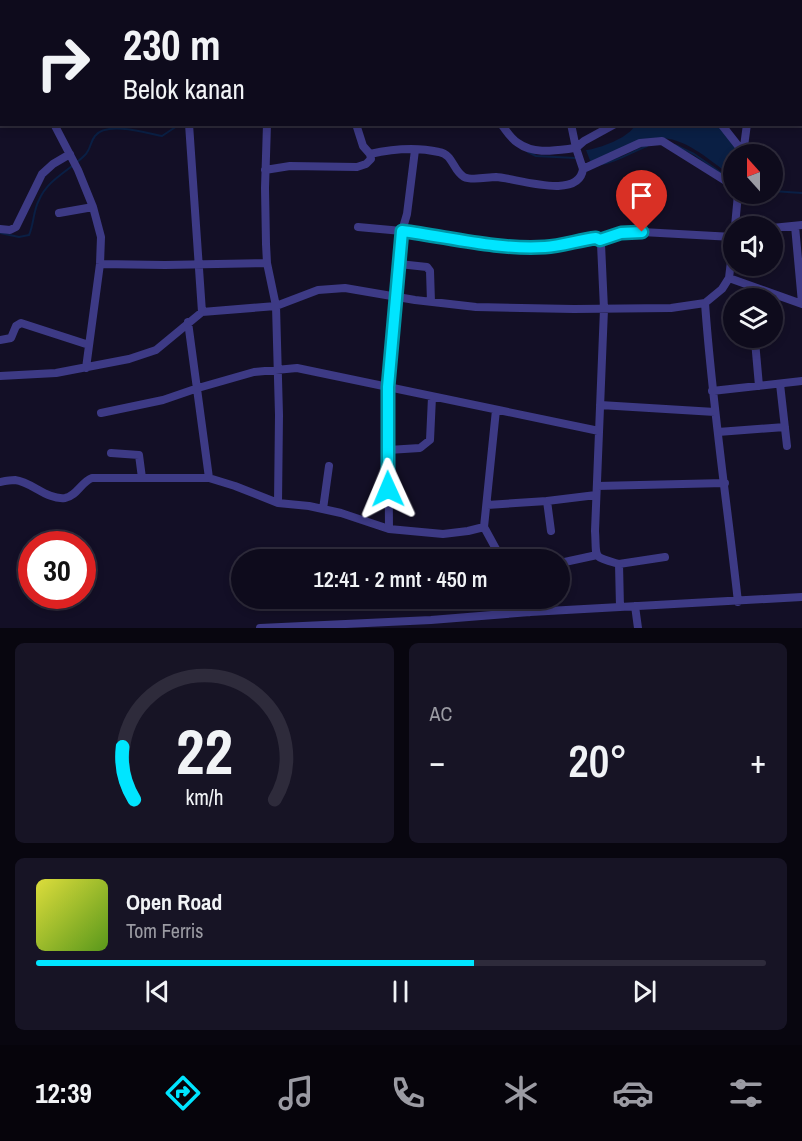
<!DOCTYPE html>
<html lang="id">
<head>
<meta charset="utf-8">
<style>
	:root { --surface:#0e0b1c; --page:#171425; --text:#f1f3f6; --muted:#9b9ba3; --line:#2e2b3b; --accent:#00e5ff }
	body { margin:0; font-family:"Archivo Narrow",sans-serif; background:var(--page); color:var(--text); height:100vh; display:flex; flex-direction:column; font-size:22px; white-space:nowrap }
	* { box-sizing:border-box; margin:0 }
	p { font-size:20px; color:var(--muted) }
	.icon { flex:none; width:33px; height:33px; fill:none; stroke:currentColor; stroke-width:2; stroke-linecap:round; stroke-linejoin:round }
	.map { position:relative; height:628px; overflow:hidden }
	.drawer { display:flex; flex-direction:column; gap:15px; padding:15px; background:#08060f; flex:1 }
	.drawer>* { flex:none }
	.guide { position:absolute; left:0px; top:0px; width:802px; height:126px; box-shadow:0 3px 9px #0003,0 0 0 2px var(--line); background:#0e0b1c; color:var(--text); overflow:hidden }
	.needle { width:39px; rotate:339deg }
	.fabs { position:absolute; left:723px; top:144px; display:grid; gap:12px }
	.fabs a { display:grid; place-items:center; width:60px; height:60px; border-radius:50%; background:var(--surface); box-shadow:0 3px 9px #0003,0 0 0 2px var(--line); font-size:30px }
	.speed { position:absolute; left:18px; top:531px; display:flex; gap:12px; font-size:30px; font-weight:700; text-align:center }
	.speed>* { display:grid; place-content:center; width:78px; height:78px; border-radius:50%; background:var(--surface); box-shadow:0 3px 9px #0003,0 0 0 2px var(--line); line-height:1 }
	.speed .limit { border:9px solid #d22; background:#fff; color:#111 }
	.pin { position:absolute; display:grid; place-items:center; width:51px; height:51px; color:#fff; margin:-62px -26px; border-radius:50% 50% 50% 0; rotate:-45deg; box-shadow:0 0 6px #0007 }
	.pin .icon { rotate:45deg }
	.me { position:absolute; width:66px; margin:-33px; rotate:359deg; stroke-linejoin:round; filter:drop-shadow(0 0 4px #0008) }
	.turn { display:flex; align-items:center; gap:21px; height:126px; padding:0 24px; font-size:27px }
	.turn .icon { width:78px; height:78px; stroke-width:2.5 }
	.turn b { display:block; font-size:42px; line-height:51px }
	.big { font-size:45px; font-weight:600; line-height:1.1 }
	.drawer .card { flex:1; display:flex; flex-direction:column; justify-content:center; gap:9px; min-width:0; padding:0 21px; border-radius:9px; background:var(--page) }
	.drawer .dial { align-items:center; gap:0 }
	.dial svg { height:156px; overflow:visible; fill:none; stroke:var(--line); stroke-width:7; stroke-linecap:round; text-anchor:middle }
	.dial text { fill:var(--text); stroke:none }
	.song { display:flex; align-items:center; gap:18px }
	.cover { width:72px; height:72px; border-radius:9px; background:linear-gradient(135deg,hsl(60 70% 55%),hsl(90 70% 35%)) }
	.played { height:6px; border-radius:3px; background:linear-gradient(90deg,var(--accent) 60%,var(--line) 60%) }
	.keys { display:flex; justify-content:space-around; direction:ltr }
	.heat { display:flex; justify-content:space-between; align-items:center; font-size:33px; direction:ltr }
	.drawer .tiles { flex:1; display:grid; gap:15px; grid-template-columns:1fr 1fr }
	.card:last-child { grid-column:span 2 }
	.trip { position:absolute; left:231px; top:549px; width:339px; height:60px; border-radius:30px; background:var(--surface); box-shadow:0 3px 9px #0003,0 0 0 2px var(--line); font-weight:600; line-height:60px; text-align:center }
	.dock { display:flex; height:96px; justify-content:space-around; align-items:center; background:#06040b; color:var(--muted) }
	.dock .icon { width:42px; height:42px }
	.dock .active { color:var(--accent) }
	.dock b { font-size:27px; color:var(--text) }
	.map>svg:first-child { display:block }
	.water { fill:#0a1f44 }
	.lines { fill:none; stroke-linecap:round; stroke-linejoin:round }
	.stream { stroke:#0a1f44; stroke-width:2 }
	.minor { stroke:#3d3a85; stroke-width:8 }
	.route-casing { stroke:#0095a6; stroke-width:15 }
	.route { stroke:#00e5ff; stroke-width:10 }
</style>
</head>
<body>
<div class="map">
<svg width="802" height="628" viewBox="0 0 802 628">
	<rect width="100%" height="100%" fill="#130f26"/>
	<path class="water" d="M718,124L743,154H734L733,177C712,163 684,135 658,139L591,163L586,150C599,149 630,137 635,125Z"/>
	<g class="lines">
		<path class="stream" d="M675,145L694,154L724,175
			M528,152L536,156L575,158
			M602,164C619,161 631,152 647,146
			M772,191L802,193
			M0,233L19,237L29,235C34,224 33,211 39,200C48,179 69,171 85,155C91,149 90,142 95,136C106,121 147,133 162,136L180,124"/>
		<path class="minor" d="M104,0V2
			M325,0V2
			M446,0L447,2
			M587,0L591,2
			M646,0L649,2
			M0,2H2
			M10,2L25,0
			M403,2V0
			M632,2V0
			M765,2V0
			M801,103L802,104
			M0,114H2
			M54,124L78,170L93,207L101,237L100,264L86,368
			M189,124L202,312
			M267,124L265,188L266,244L267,263L276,306L279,415L278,503
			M356,124L363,146L370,154C392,149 417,147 439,152C453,154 453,171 464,177C472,181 487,177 496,177C516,178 579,201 583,169L640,143L662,141L734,186
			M501,124C506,130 511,139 518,143C534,155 557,150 576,148L583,169
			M571,124L576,148L584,141L615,124
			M721,124L743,152
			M743,154L747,124
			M265,170L290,166L357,167L366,164L371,159L370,154
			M59,213L93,207
			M735,226L738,194
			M795,226L802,303
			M358,227L402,231L407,214L415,150
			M772,228L802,225
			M0,229L10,230L16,227L42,174L53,164L70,154
			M600,240L621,233L642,232L733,237
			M100,264L165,265L267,263
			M399,264L427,267L430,271L431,302
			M729,278L802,304
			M705,303C712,403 727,502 738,602
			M188,322L209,478
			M0,340L11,338L16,326L21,323L89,345
			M755,341L759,386
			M0,376L56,373L129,359L156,350L202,312L276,306L318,290L345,288L415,300L476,307L574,309L671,308L705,303L722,289L729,278L734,236
			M780,384L787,446
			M712,391L802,381
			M600,405L715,412
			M101,413L163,400L198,388L254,372L297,368L599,431
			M718,432L785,427
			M388,450L420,448L430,440L432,397
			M111,453L139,455L142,478
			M0,482C5,481 10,480 15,480C32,482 47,500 65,498C77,496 81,482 92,478H209L235,486L278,503L309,506L341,513L389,529L443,534L468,531L484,527L502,560
			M597,486L725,483
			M487,505L547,501
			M323,509L329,466
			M484,527L496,410
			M389,529L388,387L402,231C449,237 497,249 545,247C562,246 579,240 596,238L600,240L601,244L604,309L595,531C597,559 591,556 619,564L620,607
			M551,531L547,501L596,495
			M560,563L597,555
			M619,564L665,557
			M523,598L530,612
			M635,606L638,628
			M260,628L431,620L530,612L802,597"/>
	</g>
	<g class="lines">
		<g class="route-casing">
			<path id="route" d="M388,489V387L402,231C449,237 497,250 545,247C562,246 579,240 596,238L600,240L621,233L642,232"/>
		</g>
		<use href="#route" class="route"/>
	</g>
</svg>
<div class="fabs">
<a><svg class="needle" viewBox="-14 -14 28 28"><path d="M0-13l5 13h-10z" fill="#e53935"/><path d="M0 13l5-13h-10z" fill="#9b9ba3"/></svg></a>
<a><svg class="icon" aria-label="sound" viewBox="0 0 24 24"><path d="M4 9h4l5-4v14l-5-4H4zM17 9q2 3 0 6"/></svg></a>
<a><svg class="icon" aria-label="layers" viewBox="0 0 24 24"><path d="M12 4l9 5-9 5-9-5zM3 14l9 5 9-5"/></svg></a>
</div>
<div class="speed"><div class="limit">30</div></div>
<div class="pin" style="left:642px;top:232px;background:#d93025"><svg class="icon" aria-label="arrive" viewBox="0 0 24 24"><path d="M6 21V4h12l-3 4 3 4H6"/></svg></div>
<svg class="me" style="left:388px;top:489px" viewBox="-20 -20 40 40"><path d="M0-17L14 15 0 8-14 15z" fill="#00e5ff" stroke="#fff" stroke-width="4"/></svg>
<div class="trip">12:41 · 2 mnt · 450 m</div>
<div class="guide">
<div class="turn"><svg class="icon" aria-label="right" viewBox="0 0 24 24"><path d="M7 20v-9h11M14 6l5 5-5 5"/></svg><div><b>230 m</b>Belok kanan</div></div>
</div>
</div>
<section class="drawer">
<div class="tiles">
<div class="card dial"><svg viewBox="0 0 100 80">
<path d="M14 69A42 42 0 1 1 86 69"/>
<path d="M14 69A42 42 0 0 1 8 42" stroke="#00e5ff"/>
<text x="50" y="56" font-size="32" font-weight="700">22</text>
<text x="50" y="72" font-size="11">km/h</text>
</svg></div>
<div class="card"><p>AC</p>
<div class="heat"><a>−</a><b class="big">20°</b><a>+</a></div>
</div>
<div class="card">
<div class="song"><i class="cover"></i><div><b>Open Road</b><p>Tom Ferris</p></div></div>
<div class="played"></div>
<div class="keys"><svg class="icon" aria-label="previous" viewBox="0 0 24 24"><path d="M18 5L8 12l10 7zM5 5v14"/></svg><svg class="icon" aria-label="pause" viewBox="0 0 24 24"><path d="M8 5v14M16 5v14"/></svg><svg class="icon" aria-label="next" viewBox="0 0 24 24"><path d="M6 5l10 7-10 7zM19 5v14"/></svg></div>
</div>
</div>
</section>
<nav class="dock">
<b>12:39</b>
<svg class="icon active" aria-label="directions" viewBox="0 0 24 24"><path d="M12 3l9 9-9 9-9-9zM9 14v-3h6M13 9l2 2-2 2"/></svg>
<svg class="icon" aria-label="music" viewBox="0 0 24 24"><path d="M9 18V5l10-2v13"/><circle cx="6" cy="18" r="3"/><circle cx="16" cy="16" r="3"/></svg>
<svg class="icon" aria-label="phone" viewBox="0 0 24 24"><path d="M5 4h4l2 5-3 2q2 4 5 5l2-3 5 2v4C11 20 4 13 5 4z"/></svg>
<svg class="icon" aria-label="climate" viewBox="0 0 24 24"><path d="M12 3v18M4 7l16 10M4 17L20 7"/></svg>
<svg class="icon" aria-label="car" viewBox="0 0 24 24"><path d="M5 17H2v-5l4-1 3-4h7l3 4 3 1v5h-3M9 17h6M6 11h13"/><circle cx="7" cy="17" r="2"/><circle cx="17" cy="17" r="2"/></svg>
<svg class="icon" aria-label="filters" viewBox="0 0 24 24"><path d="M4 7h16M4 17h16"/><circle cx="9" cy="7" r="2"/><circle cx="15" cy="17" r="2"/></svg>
</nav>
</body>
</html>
